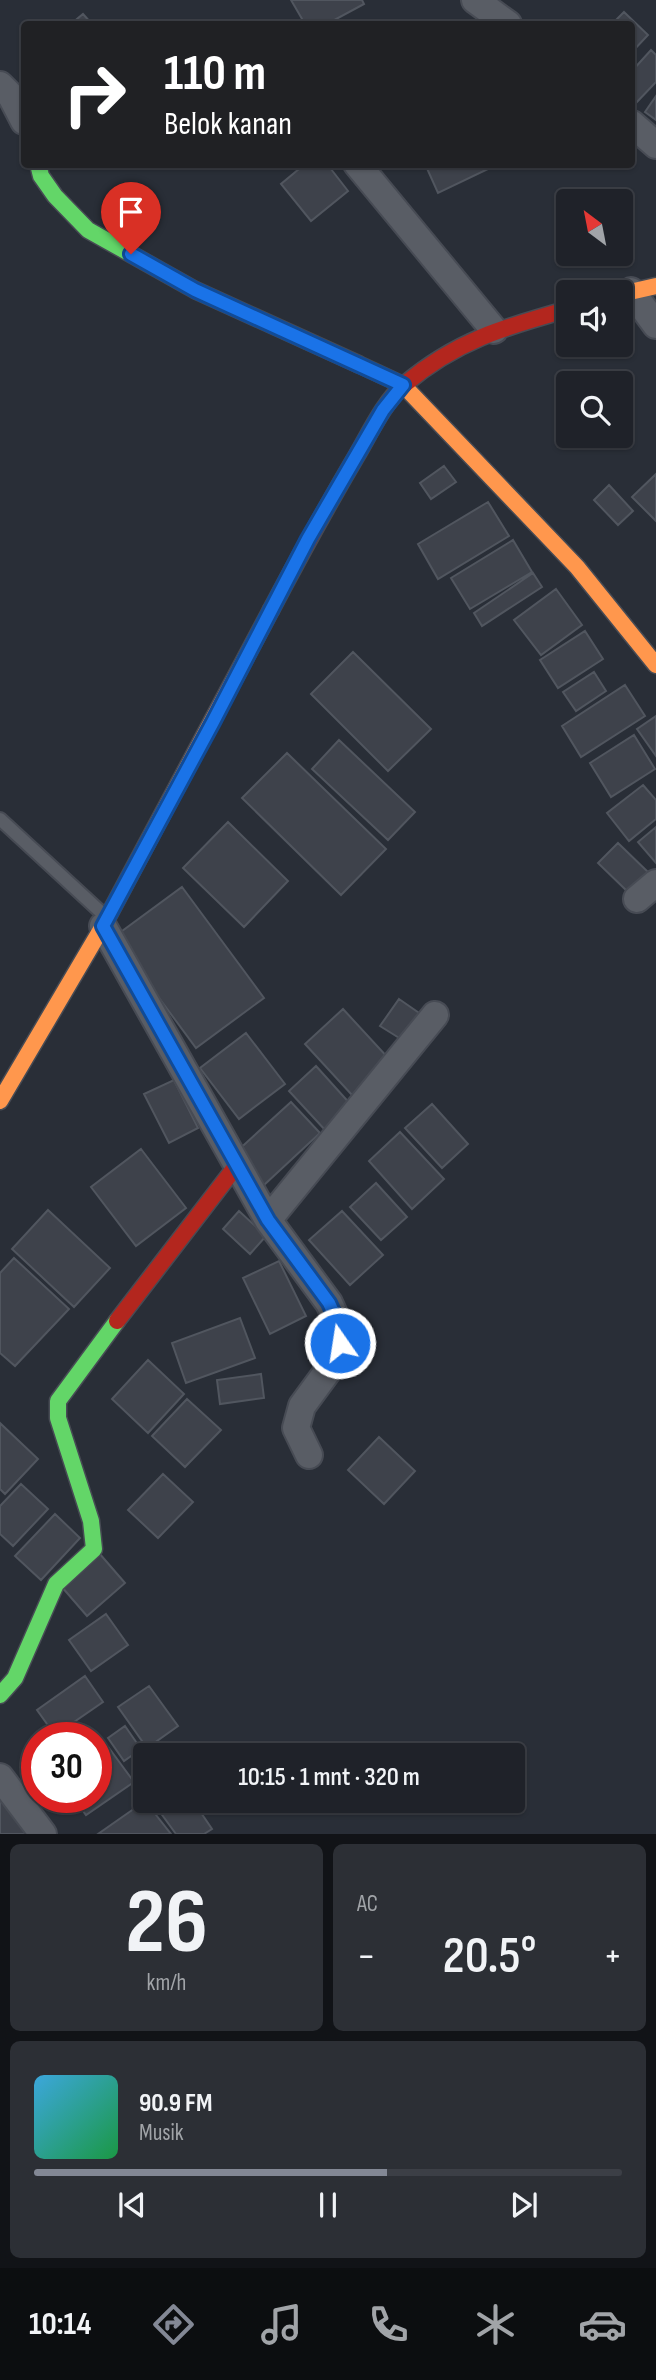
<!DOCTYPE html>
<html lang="id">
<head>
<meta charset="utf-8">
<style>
	:root { --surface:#1f2229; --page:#2c2f35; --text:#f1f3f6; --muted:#a1a4a8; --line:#3c3f46; --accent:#838895 }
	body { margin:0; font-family:"Sofia Sans Condensed",sans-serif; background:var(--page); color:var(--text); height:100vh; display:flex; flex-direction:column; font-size:26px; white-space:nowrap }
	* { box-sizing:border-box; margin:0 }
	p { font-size:23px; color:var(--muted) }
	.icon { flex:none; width:38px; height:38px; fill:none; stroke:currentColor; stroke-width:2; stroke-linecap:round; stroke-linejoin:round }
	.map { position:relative; height:1834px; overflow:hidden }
	.panel { display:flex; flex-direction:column; gap:10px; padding:10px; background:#111317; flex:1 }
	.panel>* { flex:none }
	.hud { position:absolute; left:21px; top:21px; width:614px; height:147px; border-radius:7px; box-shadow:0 2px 5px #0004,0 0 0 2px var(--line); background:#202124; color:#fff; overflow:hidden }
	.needle { width:46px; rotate:328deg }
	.tools { position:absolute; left:556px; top:189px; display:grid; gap:14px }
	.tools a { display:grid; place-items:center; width:77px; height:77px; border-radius:7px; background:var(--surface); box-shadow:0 2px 5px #0004,0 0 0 2px var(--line); font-size:35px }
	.speed { position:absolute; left:21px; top:1722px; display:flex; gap:14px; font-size:35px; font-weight:700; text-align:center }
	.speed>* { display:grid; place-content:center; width:91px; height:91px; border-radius:50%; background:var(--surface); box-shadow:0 2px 5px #0004,0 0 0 2px var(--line); line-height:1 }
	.speed .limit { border:10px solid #d22; background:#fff; color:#111 }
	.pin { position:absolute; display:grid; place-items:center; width:60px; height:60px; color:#fff; margin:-72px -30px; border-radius:50% 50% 50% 0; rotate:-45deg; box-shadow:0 0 7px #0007 }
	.pin .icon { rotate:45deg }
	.me { position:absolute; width:77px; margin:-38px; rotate:347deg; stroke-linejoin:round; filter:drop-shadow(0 0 5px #0008) }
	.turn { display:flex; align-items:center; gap:24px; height:147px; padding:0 28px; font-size:32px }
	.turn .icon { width:91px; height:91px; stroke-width:2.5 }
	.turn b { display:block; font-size:49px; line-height:60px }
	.big { font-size:52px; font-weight:600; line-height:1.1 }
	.panel .widget { flex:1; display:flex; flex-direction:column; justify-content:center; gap:10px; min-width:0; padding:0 24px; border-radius:10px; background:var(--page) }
	.panel .dial { align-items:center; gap:0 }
	.dial b { font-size:91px; line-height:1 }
	.song { display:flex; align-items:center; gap:21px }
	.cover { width:84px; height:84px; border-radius:10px; background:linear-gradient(135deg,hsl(200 70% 55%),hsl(140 70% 35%)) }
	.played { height:7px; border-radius:4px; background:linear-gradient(90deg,var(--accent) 60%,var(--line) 60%) }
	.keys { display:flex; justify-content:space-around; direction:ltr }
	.heat { display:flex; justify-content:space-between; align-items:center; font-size:38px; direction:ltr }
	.panel .tiles { flex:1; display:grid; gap:10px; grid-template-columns:1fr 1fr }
	.widget:last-child { grid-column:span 2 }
	.trip { position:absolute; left:133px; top:1743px; width:392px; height:70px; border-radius:7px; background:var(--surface); box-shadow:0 2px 5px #0004,0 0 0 2px var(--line); font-weight:600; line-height:70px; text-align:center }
	.tabs { display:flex; height:112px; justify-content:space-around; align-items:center; background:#0c0e10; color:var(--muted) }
	.tabs .icon { width:49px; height:49px }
	.tabs .on { color:var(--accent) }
	.tabs b { font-size:32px; color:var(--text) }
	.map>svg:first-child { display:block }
	.building { fill:#3e424b; stroke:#51565f; stroke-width:2 }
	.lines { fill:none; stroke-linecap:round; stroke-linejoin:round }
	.lane-casing { stroke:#474b54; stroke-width:16 }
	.street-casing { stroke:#474b54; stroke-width:30 }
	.fast-casing { stroke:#474b54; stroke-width:19 }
	.slow-casing { stroke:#474b54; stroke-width:19 }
	.jam-casing { stroke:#474b54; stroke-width:19 }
	.lane { stroke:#595d65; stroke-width:12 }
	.street { stroke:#595d65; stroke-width:26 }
	.fast { stroke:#63d668; stroke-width:16 }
	.slow { stroke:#ff974d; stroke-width:16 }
	.jam { stroke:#b3261e; stroke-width:16 }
	.route-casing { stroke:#114b97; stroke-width:18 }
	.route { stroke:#1a73e8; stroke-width:12 }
</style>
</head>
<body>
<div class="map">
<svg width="656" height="1834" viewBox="0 0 656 1834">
	<rect width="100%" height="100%" fill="#292e37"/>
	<path class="building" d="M291,0H362L364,4L327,24H305Z
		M624,12L648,35L632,52V24H612Z
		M83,14L92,24H71Z
		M651,50L656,55V82L635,104L632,101V71Z
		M656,96V120L645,112Z
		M305,164H327L348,191L311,221L281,184Z
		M425,164H486L488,169L438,193Z
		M444,466L456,482L431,499L420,483Z
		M656,474V521L632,497Z
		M609,485L633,511L618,525L594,500Z
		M488,502L509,536L438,579L418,544Z
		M513,540L532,572L470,609L451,578Z
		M533,573L542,587L482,626L474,613Z
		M556,589L582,625L541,655L514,620Z
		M585,631L603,659L558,688L540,660Z
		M353,652L431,729L388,771L311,694Z
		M594,672L606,691L576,711L563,692Z
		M625,685L645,716L581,757L562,726Z
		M656,716V756L637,729Z
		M634,735L655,769L611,797L590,763Z
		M339,740L415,812L388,840L312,769Z
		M287,753L386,849L341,895L242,798Z
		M643,785L656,800V819L629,841L607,813Z
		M228,822L288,881L244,927L183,868Z
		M656,827V863L638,842Z
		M618,843L649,873L629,893L598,863Z
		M182,887L264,998L196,1048L114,937Z
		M399,999L422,1015L404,1041L380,1026Z
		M343,1009L390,1060L352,1095L305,1044Z
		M246,1033L285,1084L239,1119L200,1068Z
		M316,1066L353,1107L326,1131L289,1091Z
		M174,1080L198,1128L169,1143L144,1094Z
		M291,1102L320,1133L264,1185L235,1153Z
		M432,1104L468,1144L442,1168L405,1128Z
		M400,1132L444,1179L412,1209L369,1161Z
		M141,1149L186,1208L136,1246L91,1187Z
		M376,1183L407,1217L381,1240L350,1207Z
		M48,1210L110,1268L74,1307L12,1249Z
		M239,1211L266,1236L250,1254L223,1229Z
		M342,1211L383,1255L350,1285L309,1240Z
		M14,1258L69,1309L15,1366L0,1353V1273Z
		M279,1261L306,1316L270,1334L243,1278Z
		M240,1318L255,1358L186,1383L172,1343Z
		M148,1360L184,1394L148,1433L112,1399Z
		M261,1374L264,1398L220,1404L217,1380Z
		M187,1399L221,1430L185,1467L152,1436Z
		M0,1423L38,1459L5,1494L0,1489Z
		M379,1437L415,1471L384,1504L348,1470Z
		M163,1474L193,1502L158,1538L128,1510Z
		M21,1484L48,1509L13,1546L0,1534V1506Z
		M55,1514L80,1538L41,1580L15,1556Z
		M99,1553L125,1583L87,1616L61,1586Z
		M106,1614L128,1645L91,1671L69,1640Z
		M85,1676L103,1702L55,1735L37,1710Z
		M149,1686L178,1726L147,1748L118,1707Z
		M125,1726L141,1749L124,1761L108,1738Z
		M109,1748L134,1782L86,1815L73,1797H96V1757Z
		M2,1800L27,1834H0V1801Z
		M145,1801L171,1834H98Z
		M152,1801H193L212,1829L204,1834H176Z"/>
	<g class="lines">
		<g class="lane-casing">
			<path id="lane" d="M0,819L104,915"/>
		</g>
		<g class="street-casing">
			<path id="street" d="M475,0L508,24
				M0,85L11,96L24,121
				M632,124L656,145
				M357,164L494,330
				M631,291L656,325
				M637,899L656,883
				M103,926L268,1220L329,1303L339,1325L338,1357L302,1406L296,1428L309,1455
				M268,1220L435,1015
				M0,1777L43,1834"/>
		</g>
		<g class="fast-casing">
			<path id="fast" d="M38,164L41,176L55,196L88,230L195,290L358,364
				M0,1695L15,1678L56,1584L94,1549L91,1521L58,1418V1401L117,1321"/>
		</g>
		<g class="slow-casing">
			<path id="slow" d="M621,294L656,286
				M358,364L403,385L577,567L656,665
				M0,1101L103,926L271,610"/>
		</g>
		<g class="jam-casing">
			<path id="jam" d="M271,610C299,557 327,506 357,455C371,431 384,402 405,384C457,340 505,327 569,309
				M117,1321L237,1165"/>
		</g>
		<use href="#lane" class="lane"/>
		<use href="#street" class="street"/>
		<use href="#fast" class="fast"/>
		<use href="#slow" class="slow"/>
		<use href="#jam" class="jam"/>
	</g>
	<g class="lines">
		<g class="route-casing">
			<path id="route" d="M131,254L195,290L403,385L383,410L308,539L213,722L103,926L268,1220L329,1303L339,1325L340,1343"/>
		</g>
		<use href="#route" class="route"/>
	</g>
</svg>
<div class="tools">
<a><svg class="needle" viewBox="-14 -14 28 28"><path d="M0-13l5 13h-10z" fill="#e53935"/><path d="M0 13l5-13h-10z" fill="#a1a4a8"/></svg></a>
<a><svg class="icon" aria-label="sound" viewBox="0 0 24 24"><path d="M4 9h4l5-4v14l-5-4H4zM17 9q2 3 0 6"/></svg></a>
<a><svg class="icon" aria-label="search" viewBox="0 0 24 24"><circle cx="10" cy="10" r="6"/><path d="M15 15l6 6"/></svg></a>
</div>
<div class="speed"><div class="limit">30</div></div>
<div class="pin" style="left:131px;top:254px;background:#d93025"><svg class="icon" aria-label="arrive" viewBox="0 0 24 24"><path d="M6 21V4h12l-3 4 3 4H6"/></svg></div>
<svg class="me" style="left:340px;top:1343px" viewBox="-20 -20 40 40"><circle r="17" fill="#1a73e8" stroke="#fff" stroke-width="3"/><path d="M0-11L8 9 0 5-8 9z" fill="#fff"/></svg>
<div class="trip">10:15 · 1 mnt · 320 m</div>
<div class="hud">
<div class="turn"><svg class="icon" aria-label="right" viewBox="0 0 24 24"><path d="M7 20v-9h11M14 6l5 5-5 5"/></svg><div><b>110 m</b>Belok kanan</div></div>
</div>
</div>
<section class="panel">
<div class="tiles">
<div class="widget dial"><b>26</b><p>km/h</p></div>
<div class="widget"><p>AC</p>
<div class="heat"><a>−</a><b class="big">20.5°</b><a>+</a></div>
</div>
<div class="widget">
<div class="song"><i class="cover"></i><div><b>90.9 FM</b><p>Musik</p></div></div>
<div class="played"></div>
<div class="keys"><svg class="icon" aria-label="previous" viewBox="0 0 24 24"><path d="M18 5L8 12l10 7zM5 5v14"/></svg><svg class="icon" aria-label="pause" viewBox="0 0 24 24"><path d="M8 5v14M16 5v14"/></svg><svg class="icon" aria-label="next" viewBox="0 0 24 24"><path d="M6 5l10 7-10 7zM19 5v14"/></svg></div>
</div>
</div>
</section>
<nav class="tabs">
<b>10:14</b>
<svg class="icon on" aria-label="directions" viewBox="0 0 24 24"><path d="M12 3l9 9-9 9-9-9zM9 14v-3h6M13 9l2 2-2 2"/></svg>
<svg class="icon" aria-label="music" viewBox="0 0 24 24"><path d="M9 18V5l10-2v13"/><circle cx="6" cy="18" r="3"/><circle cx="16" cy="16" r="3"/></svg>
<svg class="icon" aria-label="phone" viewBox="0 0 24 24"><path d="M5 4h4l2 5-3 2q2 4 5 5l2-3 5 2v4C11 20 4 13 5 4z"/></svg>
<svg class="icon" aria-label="climate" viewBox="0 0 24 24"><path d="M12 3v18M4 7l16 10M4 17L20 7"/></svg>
<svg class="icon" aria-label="car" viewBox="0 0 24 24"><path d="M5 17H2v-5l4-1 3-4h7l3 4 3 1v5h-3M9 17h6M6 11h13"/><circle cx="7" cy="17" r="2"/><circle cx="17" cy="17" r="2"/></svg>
</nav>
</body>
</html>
